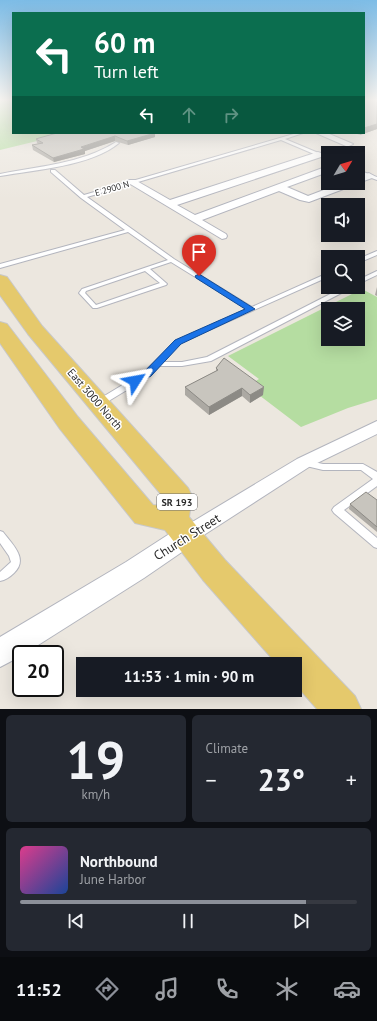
<!DOCTYPE html>
<html lang="en">
<head>
<meta charset="utf-8">
<style>
	:root { --surface:#171b24; --page:#242831; --text:#f1f3f6; --muted:#9ea1a6; --line:#363941; --accent:#8c9099 }
	body { margin:0; font-family:"PT Sans",sans-serif; background:var(--page); color:var(--text); height:100vh; display:flex; flex-direction:column; font-size:15px; white-space:nowrap }
	* { box-sizing:border-box; margin:0 }
	p { font-size:13px; color:var(--muted) }
	.icon { flex:none; width:22px; height:22px; fill:none; stroke:currentColor; stroke-width:2; stroke-linecap:round; stroke-linejoin:round }
	.map { position:relative; height:709px; overflow:hidden }
	.sheet { display:flex; flex-direction:column; gap:6px; padding:6px; background:#0d0f14; flex:1 }
	.sheet>* { flex:none }
	.guide { position:absolute; left:12px; top:12px; width:353px; height:122px; border-radius:0px; box-shadow:0 4px 16px #0002; background:#0b6e4f; color:#fff; overflow:hidden }
	.needle { width:26px; rotate:52deg }
	.buttons { position:absolute; left:321px; top:146px; display:grid; gap:8px }
	.buttons a { display:grid; place-items:center; width:44px; height:44px; border-radius:0px; background:var(--surface); box-shadow:0 4px 16px #0002; font-size:20px }
	.speed { position:absolute; left:12px; top:645px; display:flex; gap:8px; font-size:20px; font-weight:700; text-align:center }
	.speed>* { display:grid; place-content:center; width:52px; height:52px; border-radius:50%; background:var(--surface); box-shadow:0 4px 16px #0002; line-height:1 }
	.speed .limit { border:2px solid #111; border-radius:6px; background:#fff; color:#111 }
	.pin { position:absolute; display:grid; place-items:center; width:34px; height:34px; color:#fff; margin:-41px -17px; border-radius:50% 50% 50% 0; rotate:-45deg; box-shadow:0 0 4px #0007 }
	.pin .icon { rotate:45deg }
	.me { position:absolute; width:44px; margin:-22px; rotate:56deg; stroke-linejoin:round; filter:drop-shadow(0 0 3px #0008) }
	.turn { display:flex; align-items:center; gap:14px; height:84px; padding:0 16px; font-size:18px }
	.turn .icon { width:52px; height:52px; stroke-width:2.5 }
	.turn b { display:block; font-size:28px; line-height:34px }
	.lanes { display:flex; align-items:center; height:38px; padding:0 16px; background:#0003; justify-content:center; gap:20px; direction:ltr }
	.lanes .off { opacity:.35 }
	.big { font-size:30px; font-weight:800; line-height:1.1 }
	.sheet .tile { flex:1; display:flex; flex-direction:column; justify-content:center; gap:6px; min-width:0; padding:0 14px; border-radius:6px; background:var(--page) }
	.sheet .dial { align-items:center; gap:0 }
	.dial b { font-size:52px; line-height:1 }
	.song { display:flex; align-items:center; gap:12px }
	.cover { width:48px; height:48px; border-radius:6px; background:linear-gradient(135deg,hsl(330 70% 55%),hsl(220 70% 35%)) }
	.played { height:4px; border-radius:2px; background:linear-gradient(90deg,var(--accent) 85%,var(--line) 85%) }
	.keys { display:flex; justify-content:space-around; direction:ltr }
	.heat { display:flex; justify-content:space-between; align-items:center; font-size:22px; direction:ltr }
	.sheet .tiles { flex:1; display:grid; gap:6px; grid-template-columns:1fr 1fr }
	.tile:last-child { grid-column:span 2 }
	.trip { position:absolute; left:76px; top:657px; width:226px; height:40px; border-radius:0px; background:var(--surface); box-shadow:0 4px 16px #0002; font-weight:800; line-height:40px; text-align:center }
	.dock { display:flex; height:64px; justify-content:space-around; align-items:center; background:#090b0e; color:var(--muted) }
	.dock .icon { width:28px; height:28px }
	.dock .active { color:var(--accent) }
	.dock b { font-size:18px; color:var(--text) }
	.map>svg:first-child { display:block }
	.green { fill:#b5dda1; fill-rule:evenodd }
	.lines { fill:none; stroke-linecap:round; stroke-linejoin:round }
	.service-casing { stroke:#b3b5be; stroke-width:2 }
	.minor-casing { stroke:#b3b5be; stroke-width:2 }
	.tertiary-casing { stroke:#b3b5be; stroke-width:2 }
	.primary-casing { stroke:#c8c8c8; stroke-width:2 }
	.service { fill:#fff; fill-rule:evenodd }
	.minor { fill:#fff; fill-rule:evenodd }
	.tertiary { fill:#fff; fill-rule:evenodd }
	.primary { fill:#e5c96c; fill-rule:evenodd }
	.wall { fill:#aca9a3 }
	.shaded-wall { fill:#8c8a85 }
	.building { fill:#c8c5be; stroke:#8c8a85 }
	.route { fill:#1a73e8; stroke:#114b97 }
	.labels { text-anchor:middle; dominant-baseline:central; stroke-width:3; stroke-linejoin:round; paint-order:stroke }
	.far-street-label { font-size:9px; fill:#2c2c2c; stroke:#fff }
	.shield { fill:#fff; stroke:#6b6b6b; stroke-width:1 }
	.shield-label { font-size:10px; font-weight:bold; fill:#2c2c2c }
	.street-label { font-size:11px; fill:#2c2c2c; stroke:#fff }
	.near-street-label { font-size:13px; fill:#2c2c2c; stroke:#fff }
</style>
</head>
<body>
<div class="map">
<svg width="377" height="709" viewBox="0 0 377 709">
	<rect width="100%" height="100%" fill="#ece7df"/>
	<path class="green" d="M0,99H13V133H70L0,150Z
		M362,289L377,297V399L348,408L301,427L247,386L259,379L228,356ZM328,309H358V339H328Z"/>
	<g class="lines">
		<g class="service-casing">
			<path id="service" d="M297,133H303L285,139L328,157V160L281,140L87,197L174,259L252,307L328,273V277L180,343L163,362H182L207,357L344,287H352L351,288L211,361L182,366H159L150,376L102,405H96L95,403L96,401L144,372L176,341L247,309L171,262L150,269L166,283L167,284L166,285L97,308H93L79,293L82,289L168,260L128,232L0,268V264L125,230L81,198L51,172V170H55L84,195ZM145,271L160,283L96,305L85,293L86,291Z
				M116,142L119,143C92,166 34,170 0,176V174C39,166 81,164 116,142Z
				M358,170L377,177V180L358,173Z
				M377,251V255L358,263V259Z
				M377,271V275L358,284V280Z
				M305,460L323,464H363L377,472V486L344,510L377,538V548L374,547L334,513L332,510L334,507L373,479L361,470H323L302,465L301,463L302,461Z
				M0,531L3,532C12,544 29,559 14,573C10,577 5,580 0,581V572L11,562L9,556L0,543Z"/>
		</g>
		<g class="minor-casing">
			<path id="minor" d="M316,133H327L353,144L349,146H346Z
				M318,152L321,153L322,155L321,157L177,205L195,215L328,166V172L287,187L308,196L342,183H356L354,185L309,202L300,200L279,191L202,220L226,234L227,236L226,238L222,239L127,182L129,180H135L170,200Z
				M369,173L374,176L372,178L358,183V177Z
				M377,421V434L309,467L193,542L186,544L179,542L177,536L179,530L297,459Z"/>
		</g>
		<g class="tertiary-casing">
			<path id="tertiary" d="M186,526L195,529L198,536L195,543L144,578L24,654H21V656L0,667V637L126,562L177,529Z"/>
		</g>
		<g class="primary-casing">
			<path id="primary" d="M0,275L7,277L42,326L188,488L192,496L189,517L225,560L355,696L361,709H317L295,684V664H277L203,580L165,530L135,523L60,429L0,343V322L7,324L78,417L153,505L162,506L164,498L28,334L0,295Z"/>
		</g>
		<use href="#service" class="service"/>
		<use href="#minor" class="minor"/>
		<use href="#tertiary" class="tertiary"/>
		<use href="#primary" class="primary"/>
	</g>
	<path class="wall" d="M364,99H377V129L360,135L354,133H364Z
		M57,133L155,137L128,145L115,141L85,151V154L54,162L33,150L32,145L38,144L37,143L36,139Z
		M377,287V296L375,295Z
		M216,368L263,395L250,403L242,396L209,415L185,395V387L216,371Z
		M377,500V532L349,509L350,504Z"/>
	<path class="shaded-wall" d="M377,124V129L360,135V133H364V128Z
		M155,133V137L128,145L127,141Z
		M115,136V141L85,151V154L54,162L53,158L81,147Z
		M264,387L263,395L250,403V395Z
		M242,388V396L209,415V407Z"/>
	<path class="building" d="M364,99H377V124L364,128Z
		M57,133H155L127,141L115,136L81,147L84,149L53,158L32,145L43,143L36,139L39,138Z
		M224,358L264,387L250,395L242,388L209,407L185,387L218,370L216,368Z
		M366,492L377,500V527L350,504Z"/>
	<linearGradient id="sky" x2="0" y2="1"><stop stop-color="#7dbce6"/><stop offset="0.5" stop-color="#f6f4f1"/><stop offset="1" stop-color="#f6f4f1" stop-opacity="0"/></linearGradient>
	<rect width="377" height="199" fill="url(#sky)"/>
	<path class="route" d="M199,274L255,309L181,344L151,376L138,383H132L130,381L144,372L175,340L245,309L196,278L195,276Z"/>
	<g class="labels">
		<g class="far-street-label">
			<text transform="translate(112 188) rotate(-16)">E 2900 N</text>
		</g>
		<rect class="shield" x="157" y="494" width="40" height="16" rx="3"/>
		<g class="shield-label">
			<text x="177" y="502">SR 193</text>
		</g>
		<g class="street-label">
			<text transform="translate(95 399) rotate(49)">East 3000 North</text>
		</g>
		<g class="near-street-label">
			<text transform="translate(187 537) rotate(-32)">Church Street</text>
		</g>
	</g>
</svg>
<div class="buttons">
<a><svg class="needle" viewBox="-14 -14 28 28"><path d="M0-13l5 13h-10z" fill="#e53935"/><path d="M0 13l5-13h-10z" fill="#9ea1a6"/></svg></a>
<a><svg class="icon" aria-label="sound" viewBox="0 0 24 24"><path d="M4 9h4l5-4v14l-5-4H4zM17 9q2 3 0 6"/></svg></a>
<a><svg class="icon" aria-label="search" viewBox="0 0 24 24"><circle cx="10" cy="10" r="6"/><path d="M15 15l6 6"/></svg></a>
<a><svg class="icon" aria-label="layers" viewBox="0 0 24 24"><path d="M12 4l9 5-9 5-9-5zM3 14l9 5 9-5"/></svg></a>
</div>
<div class="speed"><div class="limit">20</div></div>
<div class="pin" style="left:199px;top:276px;background:#d93025"><svg class="icon" aria-label="arrive" viewBox="0 0 24 24"><path d="M6 21V4h12l-3 4 3 4H6"/></svg></div>
<svg class="me" style="left:135px;top:381px" viewBox="-20 -20 40 40"><path d="M0-17L14 15 0 8-14 15z" fill="#1a73e8" stroke="#fff" stroke-width="4"/></svg>
<div class="trip">11:53 · 1 min · 90 m</div>
<div class="guide">
<div class="turn"><svg class="icon" aria-label="left" viewBox="0 0 24 24"><path d="M17 20v-9H6M10 6l-5 5 5 5"/></svg><div><b>60 m</b>Turn left</div></div>
<div class="lanes"><svg class="icon" aria-label="left" viewBox="0 0 24 24"><path d="M17 20v-9H6M10 6l-5 5 5 5"/></svg><svg class="icon off" aria-label="ahead" viewBox="0 0 24 24"><path d="M12 20V5M6 11l6-6 6 6"/></svg><svg class="icon off" aria-label="right" viewBox="0 0 24 24"><path d="M7 20v-9h11M14 6l5 5-5 5"/></svg></div>
</div>
</div>
<section class="sheet">
<div class="tiles">
<div class="tile dial"><b>19</b><p>km/h</p></div>
<div class="tile"><p>Climate</p>
<div class="heat"><a>−</a><b class="big">23°</b><a>+</a></div>
</div>
<div class="tile">
<div class="song"><i class="cover"></i><div><b>Northbound</b><p>June Harbor</p></div></div>
<div class="played"></div>
<div class="keys"><svg class="icon" aria-label="previous" viewBox="0 0 24 24"><path d="M18 5L8 12l10 7zM5 5v14"/></svg><svg class="icon" aria-label="pause" viewBox="0 0 24 24"><path d="M8 5v14M16 5v14"/></svg><svg class="icon" aria-label="next" viewBox="0 0 24 24"><path d="M6 5l10 7-10 7zM19 5v14"/></svg></div>
</div>
</div>
</section>
<nav class="dock">
<b>11:52</b>
<svg class="icon active" aria-label="directions" viewBox="0 0 24 24"><path d="M12 3l9 9-9 9-9-9zM9 14v-3h6M13 9l2 2-2 2"/></svg>
<svg class="icon" aria-label="music" viewBox="0 0 24 24"><path d="M9 18V5l10-2v13"/><circle cx="6" cy="18" r="3"/><circle cx="16" cy="16" r="3"/></svg>
<svg class="icon" aria-label="phone" viewBox="0 0 24 24"><path d="M5 4h4l2 5-3 2q2 4 5 5l2-3 5 2v4C11 20 4 13 5 4z"/></svg>
<svg class="icon" aria-label="climate" viewBox="0 0 24 24"><path d="M12 3v18M4 7l16 10M4 17L20 7"/></svg>
<svg class="icon" aria-label="car" viewBox="0 0 24 24"><path d="M5 17H2v-5l4-1 3-4h7l3 4 3 1v5h-3M9 17h6M6 11h13"/><circle cx="7" cy="17" r="2"/><circle cx="17" cy="17" r="2"/></svg>
</nav>
</body>
</html>
